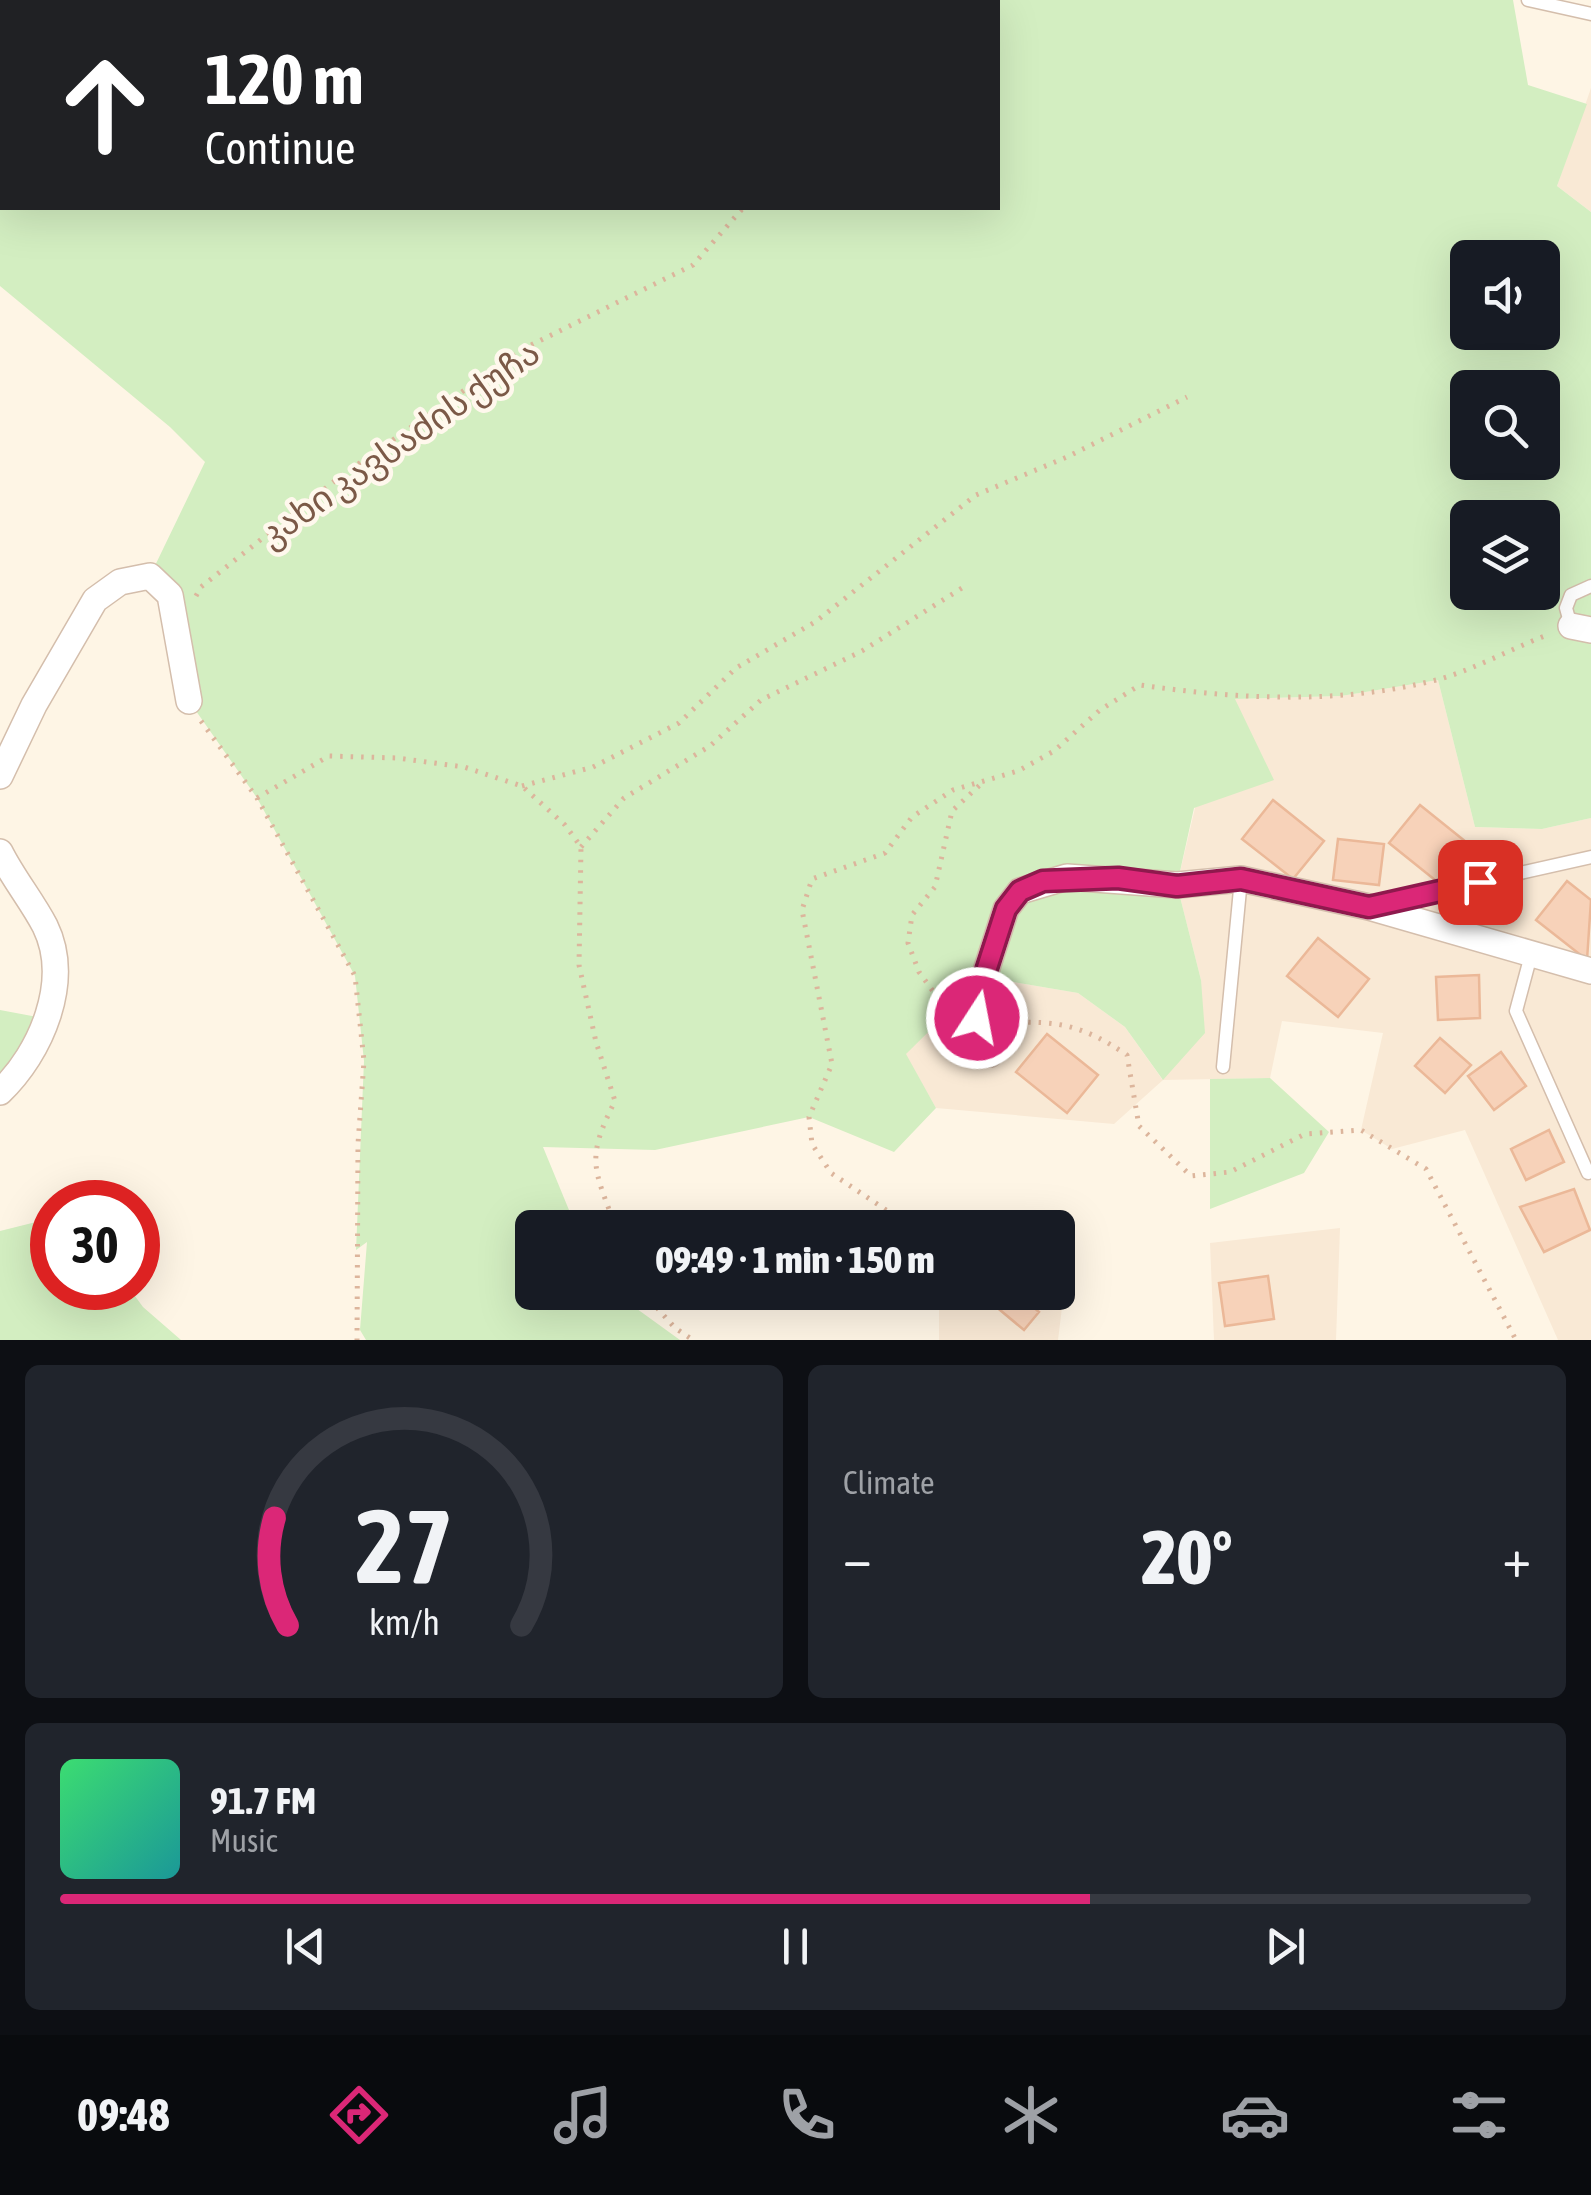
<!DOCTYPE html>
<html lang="en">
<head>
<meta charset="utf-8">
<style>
	:root { --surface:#171b24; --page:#20242c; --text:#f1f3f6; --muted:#9ea1a6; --line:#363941; --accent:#db2777 }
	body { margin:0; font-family:"Asap Condensed","Noto Sans Georgian",sans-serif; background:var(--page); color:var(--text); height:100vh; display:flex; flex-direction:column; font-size:38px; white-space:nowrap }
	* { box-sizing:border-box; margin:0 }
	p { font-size:32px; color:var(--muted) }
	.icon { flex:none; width:55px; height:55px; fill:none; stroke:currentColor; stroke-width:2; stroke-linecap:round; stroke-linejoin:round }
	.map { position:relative; height:1340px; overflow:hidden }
	.panel { display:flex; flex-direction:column; gap:25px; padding:25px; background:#0d0f14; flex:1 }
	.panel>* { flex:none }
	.hud { position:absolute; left:0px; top:0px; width:1000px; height:210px; box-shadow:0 10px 40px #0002; background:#202124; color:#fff; overflow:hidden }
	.controls { position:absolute; left:1450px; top:240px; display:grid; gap:20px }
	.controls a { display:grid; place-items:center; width:110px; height:110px; border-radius:15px; background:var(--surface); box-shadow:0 10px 40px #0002; font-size:50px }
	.speed { position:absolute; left:30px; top:1180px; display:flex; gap:20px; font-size:50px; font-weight:700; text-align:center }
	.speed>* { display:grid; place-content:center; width:130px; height:130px; border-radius:50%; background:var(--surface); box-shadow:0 10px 40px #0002; line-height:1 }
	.speed .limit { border:15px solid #d22; background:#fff; color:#111 }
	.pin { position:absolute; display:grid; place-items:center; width:85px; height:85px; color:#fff; margin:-42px; border-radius:20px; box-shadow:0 5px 15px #0006 }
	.me { position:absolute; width:110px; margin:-55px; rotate:11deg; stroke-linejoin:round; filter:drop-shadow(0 0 8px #0008) }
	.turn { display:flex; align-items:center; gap:35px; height:210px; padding:0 40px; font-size:45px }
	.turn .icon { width:130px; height:130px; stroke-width:2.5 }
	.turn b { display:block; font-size:70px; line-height:85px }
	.big { font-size:75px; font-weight:800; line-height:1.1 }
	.panel .card { flex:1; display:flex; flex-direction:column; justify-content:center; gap:15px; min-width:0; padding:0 35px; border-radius:15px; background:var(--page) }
	.panel .dial { align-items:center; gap:0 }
	.dial svg { height:260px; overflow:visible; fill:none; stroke:var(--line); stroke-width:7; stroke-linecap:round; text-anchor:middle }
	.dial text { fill:var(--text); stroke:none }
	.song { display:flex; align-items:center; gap:30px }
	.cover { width:120px; height:120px; border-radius:15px; background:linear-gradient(135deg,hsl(140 70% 55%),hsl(180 70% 35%)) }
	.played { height:10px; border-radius:5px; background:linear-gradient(90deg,var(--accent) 70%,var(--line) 70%) }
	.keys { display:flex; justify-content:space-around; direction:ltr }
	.heat { display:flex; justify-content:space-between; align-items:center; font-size:55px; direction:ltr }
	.panel .tiles { flex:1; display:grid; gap:25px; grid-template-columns:1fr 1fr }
	.card:last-child { grid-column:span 2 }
	.trip { position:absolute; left:515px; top:1210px; width:560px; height:100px; border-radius:15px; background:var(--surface); box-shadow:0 10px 40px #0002; font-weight:800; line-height:100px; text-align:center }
	.tabs { display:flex; height:160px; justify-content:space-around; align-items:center; background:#090b0e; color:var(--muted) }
	.tabs .icon { width:70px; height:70px }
	.tabs .selected { color:var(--accent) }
	.tabs b { font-size:45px; color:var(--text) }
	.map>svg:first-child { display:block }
	.residential { fill:#f9e9d5 }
	.green { fill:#d3eec1; fill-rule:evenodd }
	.building { fill:#f7d2b9; stroke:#ebb898; stroke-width:2.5 }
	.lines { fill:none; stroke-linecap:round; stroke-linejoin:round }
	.service-casing { stroke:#d4beac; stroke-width:15 }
	.minor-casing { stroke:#d4beac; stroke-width:28 }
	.path { stroke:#dcb59c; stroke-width:5; stroke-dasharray:2.5 8; stroke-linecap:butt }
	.service { stroke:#fff; stroke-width:12 }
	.minor { stroke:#fff; stroke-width:25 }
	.route-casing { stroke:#8e194d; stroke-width:25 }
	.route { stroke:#db2777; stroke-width:18 }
	.labels { text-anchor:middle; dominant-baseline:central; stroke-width:9; stroke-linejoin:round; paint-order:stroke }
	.street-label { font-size:35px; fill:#7b5947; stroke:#fff8ed }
</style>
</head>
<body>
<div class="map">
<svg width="1591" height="1340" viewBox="0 0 1591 1340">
	<rect width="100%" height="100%" fill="#fef5e5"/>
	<path class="residential" d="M1591,88V212L1557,186Z
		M1438,680L1475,827L1542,829L1591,818V1340H1558L1465,1130L1392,1149L1361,1130L1383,1033L1282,1021L1270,1078L1163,1080L1114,1124L936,1108L905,1054L984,977L1078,993L1125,1027L1162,1079L1201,980L1177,885L1195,808L1234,699L1341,696Z
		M1340,1228L1336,1340H1214L1210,1243Z
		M1058,1243H1070L1058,1340H939V1293L1058,1292Z"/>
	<path class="green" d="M0,0H1513L1528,85L1587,104L1557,186L1591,212V818L1542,829L1475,827L1438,680L1341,696L1235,699L1274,780L1194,808L1177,885L1201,980L1205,1033L1163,1080L1125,1027L1078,993L984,977L906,1054L936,1108L894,1152L809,1117L655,1150L543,1147L576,1227L532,1228V1292L615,1293L680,1340H366L360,1330L367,1242L356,1250L364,1061L355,976L257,798L189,701L175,638L150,576L205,462L170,427L0,286ZM2,2H998V208H2ZM1468,258H1542V332H1468ZM1468,388H1542V462H1468ZM1468,518H1542V592H1468Z
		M0,1010L48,1019L0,1092Z
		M1270,1078L1329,1132L1304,1173L1210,1209V1079Z
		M48,1219L52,1222V1288H129L143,1307L181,1340H0V1231Z"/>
	<path class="building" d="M1273,800L1324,841L1293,879L1242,839Z
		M1420,805L1471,846L1440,884L1389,843Z
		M1338,839L1384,844L1379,885L1333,880Z
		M1567,881L1591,900L1587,960L1536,920Z
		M1318,938L1369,979L1338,1017L1287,976Z
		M1479,975L1480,1018L1438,1020L1436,977Z
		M1047,1034L1098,1075L1067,1113L1016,1072Z
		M1440,1038L1471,1065L1445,1093L1415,1066Z
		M1501,1052L1526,1086L1494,1110L1468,1076Z
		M1549,1130L1564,1162L1526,1180L1511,1149Z
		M1574,1189L1590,1230L1544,1252L1520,1207Z
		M1268,1276L1274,1319L1225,1326L1219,1283Z
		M994,1292H1016L1039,1312L1024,1330L988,1300Z"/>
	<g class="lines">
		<g class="service-casing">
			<path id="service" d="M1528,0L1591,14
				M1571,626L1566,608L1571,595L1591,586
				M1379,905L1591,857
				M1531,955L1516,1011L1588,1173
				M1223,1067L1241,879"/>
		</g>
		<g class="minor-casing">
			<path id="minor" d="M1571,626L1591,630
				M0,776L34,705L95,600L120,582L150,576L170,595L189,701
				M0,852C13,878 32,901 45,926C72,981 41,1053 0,1092
				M990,1054L977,1018L984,977L1006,909L1020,891L1067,877L1177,885L1241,879L1369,907L1591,971"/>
		</g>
		<path class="path" d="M864,2L867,0
			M196,596L201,587L341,476L525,348L693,265L743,208
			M201,721L257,798L355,976L364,1061L358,1144L357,1340
			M522,786L593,767L679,723L736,668L815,622L976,495L1067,457L1187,397
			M257,798L329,756L397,758L464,767L522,786L565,825L581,847L579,965L596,1042L615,1101C585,1160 594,1168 616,1228
			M581,847L624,798L710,746L761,700L862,651L962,588
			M951,1016L919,972L908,943L912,915L935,887L952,811L982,783
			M1007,1023C1059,1020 1084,1026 1127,1055L1139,1126L1191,1176L1230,1172L1305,1134L1361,1130L1426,1169L1516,1340
			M924,1228L898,1218L831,1173L812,1144L809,1117L832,1064L802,910L812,879L885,853L912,817L953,790L1018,771L1054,751L1100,710L1140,685C1238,699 1338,705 1436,680C1474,670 1512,648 1550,634
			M643,1292L675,1328L693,1340"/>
		<use href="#service" class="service"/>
		<use href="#minor" class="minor"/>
	</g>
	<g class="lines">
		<g class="route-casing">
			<path id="route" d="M977,1018L984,977L1006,909L1020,891L1043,881L1118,878L1177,886L1241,879L1369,907L1480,882"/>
		</g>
		<use href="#route" class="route"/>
	</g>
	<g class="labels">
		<g class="street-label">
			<text transform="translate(399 443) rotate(-35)">კახი კავსაძის ქუჩა</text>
		</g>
	</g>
</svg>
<div class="controls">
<a><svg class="icon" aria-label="sound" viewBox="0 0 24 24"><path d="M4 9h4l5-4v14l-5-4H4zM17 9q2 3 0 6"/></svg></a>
<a><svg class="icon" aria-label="search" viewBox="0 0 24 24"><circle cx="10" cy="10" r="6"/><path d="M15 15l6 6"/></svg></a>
<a><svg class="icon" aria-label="layers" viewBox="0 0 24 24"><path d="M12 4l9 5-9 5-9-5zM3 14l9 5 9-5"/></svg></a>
</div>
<div class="speed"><div class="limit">30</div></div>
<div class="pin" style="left:1480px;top:882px;background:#d93025"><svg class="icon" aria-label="arrive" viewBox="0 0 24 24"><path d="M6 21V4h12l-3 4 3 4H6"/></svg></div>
<svg class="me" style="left:977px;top:1018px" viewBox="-20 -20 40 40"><circle r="17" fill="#db2777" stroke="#fff" stroke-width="3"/><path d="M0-11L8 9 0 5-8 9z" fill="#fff"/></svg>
<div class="trip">09:49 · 1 min · 150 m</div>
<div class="hud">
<div class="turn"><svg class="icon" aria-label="ahead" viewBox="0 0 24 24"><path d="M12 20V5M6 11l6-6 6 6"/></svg><div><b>120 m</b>Continue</div></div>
</div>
</div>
<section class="panel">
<div class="tiles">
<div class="card dial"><svg viewBox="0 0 100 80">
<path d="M14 69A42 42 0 1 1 86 69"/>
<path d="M14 69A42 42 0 0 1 10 36" stroke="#db2777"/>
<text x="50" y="56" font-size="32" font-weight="700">27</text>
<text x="50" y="72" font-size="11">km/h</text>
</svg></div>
<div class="card"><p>Climate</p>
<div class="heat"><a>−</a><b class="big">20°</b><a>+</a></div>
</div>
<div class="card">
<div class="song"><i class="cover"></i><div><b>91.7 FM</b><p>Music</p></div></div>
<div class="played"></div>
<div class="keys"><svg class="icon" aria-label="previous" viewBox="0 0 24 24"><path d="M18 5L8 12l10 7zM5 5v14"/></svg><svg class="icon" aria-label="pause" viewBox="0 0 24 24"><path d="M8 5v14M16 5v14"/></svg><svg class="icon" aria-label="next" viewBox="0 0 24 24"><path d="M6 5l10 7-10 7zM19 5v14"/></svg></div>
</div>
</div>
</section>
<nav class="tabs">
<b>09:48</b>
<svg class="icon selected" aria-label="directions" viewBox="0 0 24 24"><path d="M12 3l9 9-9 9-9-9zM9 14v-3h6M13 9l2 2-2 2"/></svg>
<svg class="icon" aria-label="music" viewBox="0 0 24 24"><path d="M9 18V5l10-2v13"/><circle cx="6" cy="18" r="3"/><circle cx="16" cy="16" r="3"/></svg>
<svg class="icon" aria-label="phone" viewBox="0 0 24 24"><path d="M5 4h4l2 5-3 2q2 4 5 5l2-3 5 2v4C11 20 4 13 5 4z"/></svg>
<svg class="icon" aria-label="climate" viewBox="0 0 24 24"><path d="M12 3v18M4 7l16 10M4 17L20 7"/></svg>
<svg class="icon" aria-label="car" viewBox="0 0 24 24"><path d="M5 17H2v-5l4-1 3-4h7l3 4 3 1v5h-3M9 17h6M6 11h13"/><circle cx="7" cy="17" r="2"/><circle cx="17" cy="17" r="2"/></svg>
<svg class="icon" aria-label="filters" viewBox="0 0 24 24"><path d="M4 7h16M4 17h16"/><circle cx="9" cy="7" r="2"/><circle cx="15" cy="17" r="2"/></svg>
</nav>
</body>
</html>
